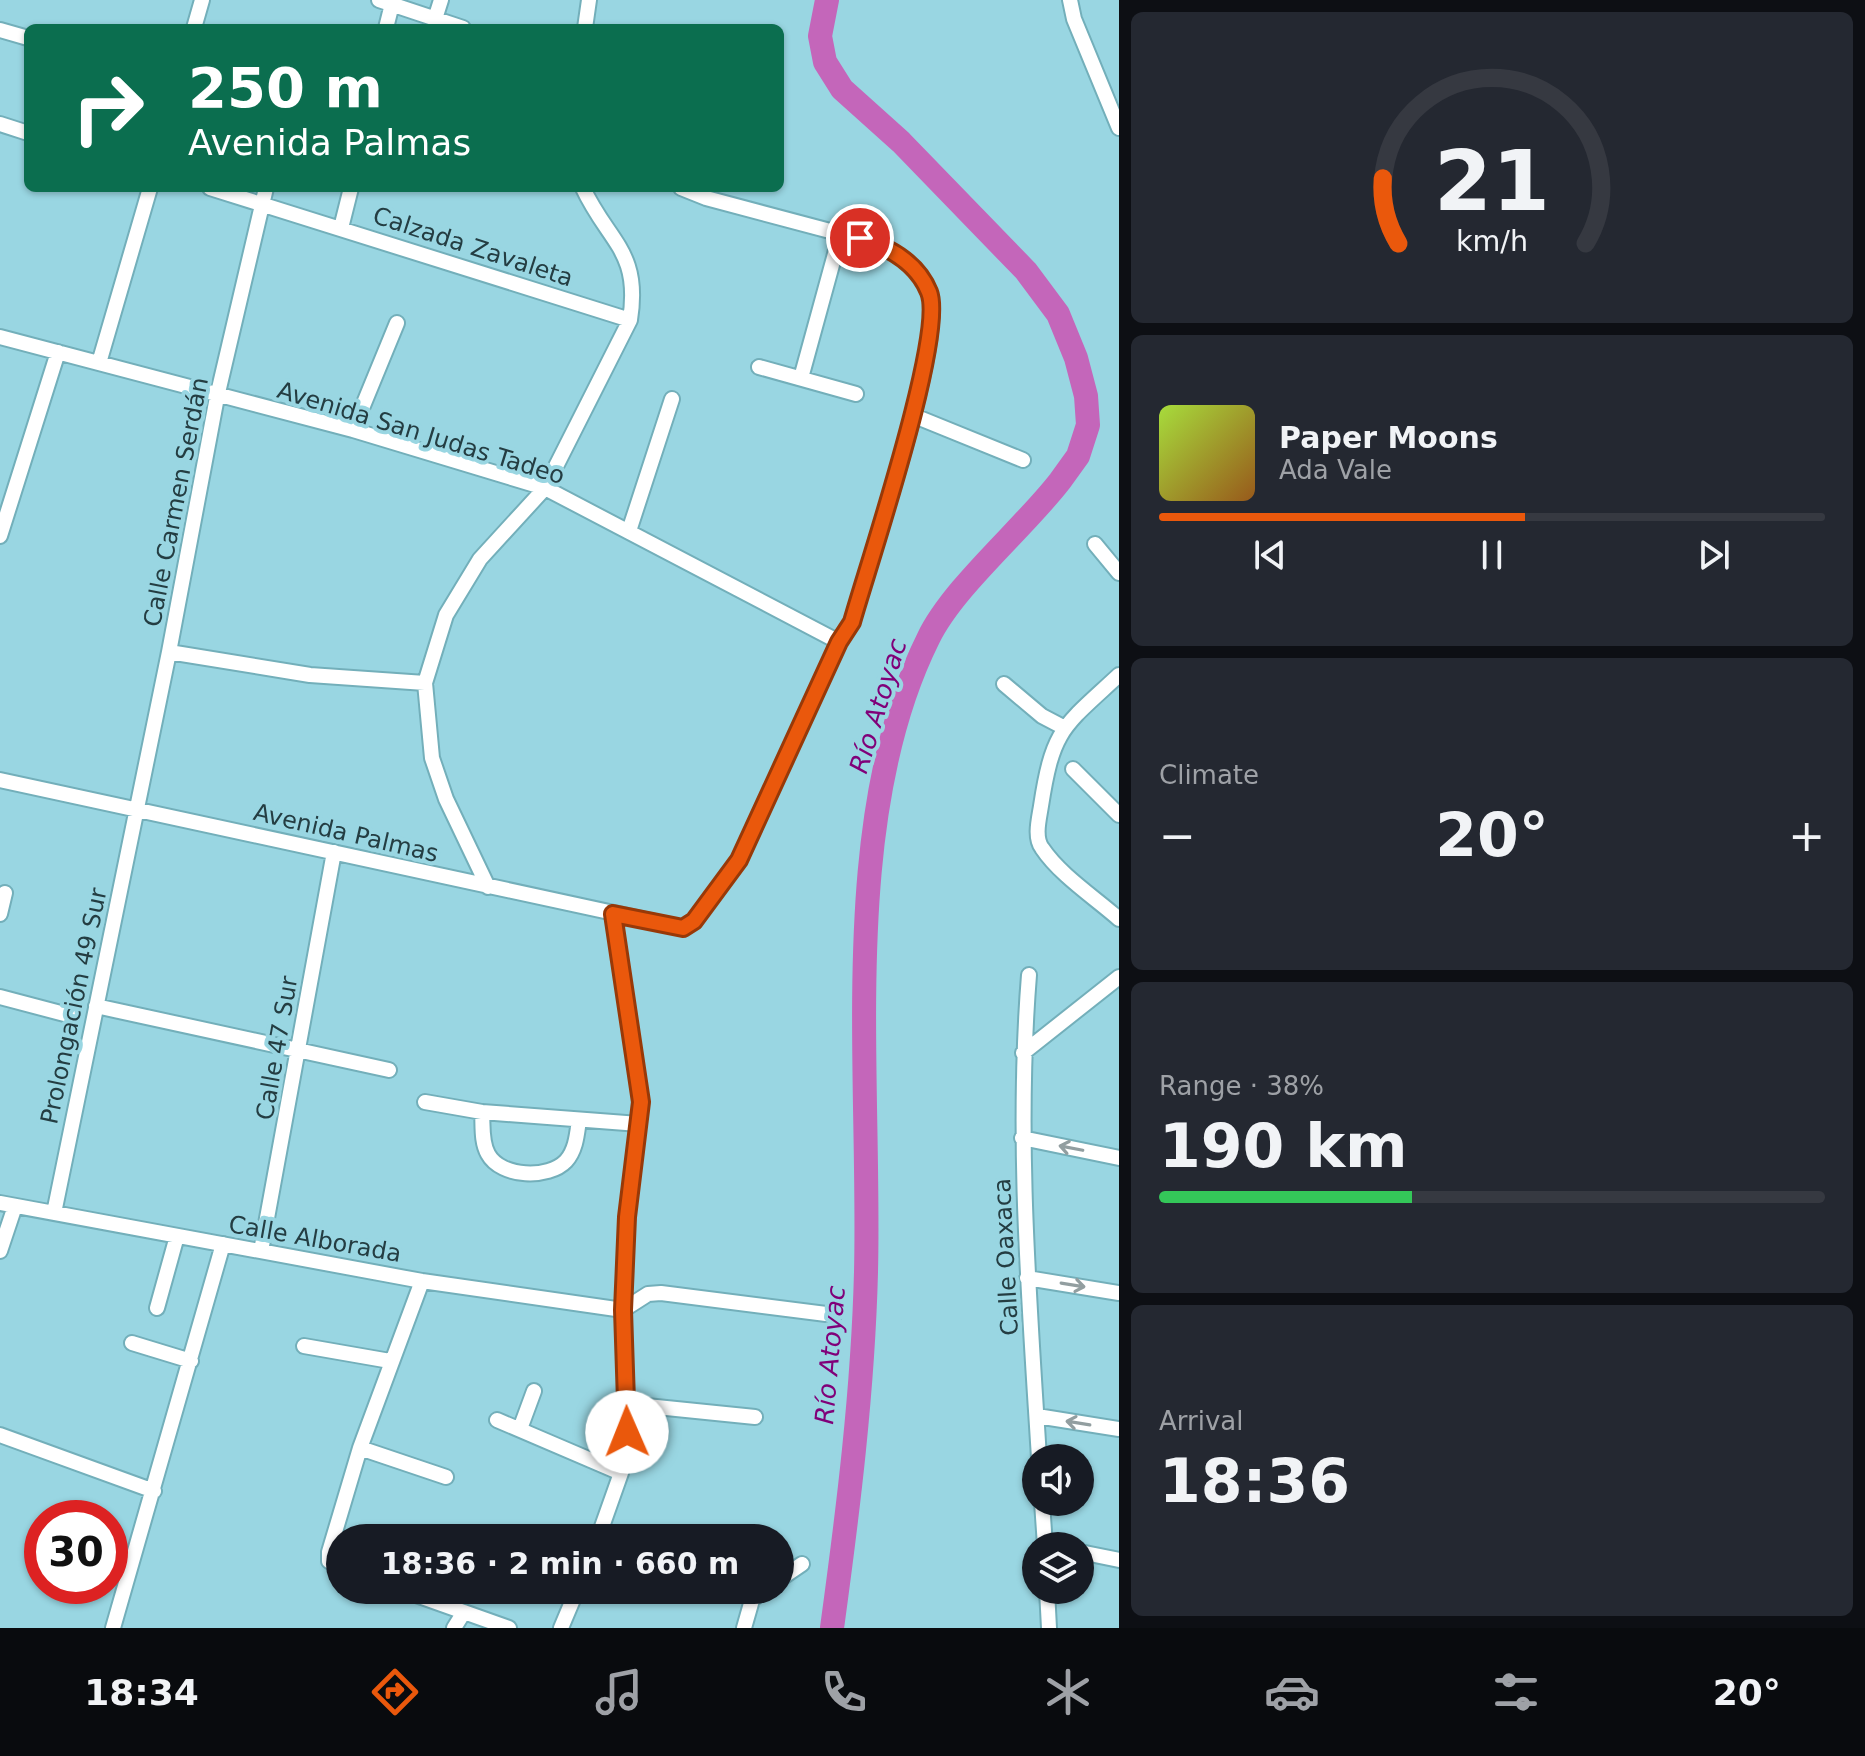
<!DOCTYPE html>
<html lang="en">
<head>
<meta charset="utf-8">
<style>
	:root { --surface:#171b24; --page:#242831; --text:#f1f3f6; --muted:#9ea1a6; --line:#363941; --accent:#ea580c }
	body { margin:0; font-family:"DejaVu Sans",sans-serif; background:var(--page); color:var(--text); height:100vh; display:flex; flex-direction:column; font-size:30px; white-space:nowrap }
	* { box-sizing:border-box; margin:0 }
	p { font-size:26px; color:var(--muted) }
	.icon { flex:none; width:44px; height:44px; fill:none; stroke:currentColor; stroke-width:2; stroke-linecap:round; stroke-linejoin:round }
	.map { position:relative; flex:1; overflow:hidden }
	.details { display:flex; flex-direction:column; gap:12px; padding:12px; background:#0d0f14; width:746px }
	.details>* { flex:none }
	.hud { position:absolute; left:24px; top:24px; width:760px; height:168px; border-radius:12px; box-shadow:0 2px 6px #0004; background:#0b6e4f; color:#fff; overflow:hidden }
	.controls { position:absolute; left:1022px; top:1444px; display:grid; gap:16px }
	.controls a { display:grid; place-items:center; width:72px; height:72px; border-radius:50%; background:var(--surface); box-shadow:0 2px 6px #0004; font-size:40px }
	.speed { position:absolute; left:24px; top:1500px; display:flex; gap:16px; font-size:40px; font-weight:700; text-align:center }
	.speed>* { display:grid; place-content:center; width:104px; height:104px; border-radius:50%; background:var(--surface); box-shadow:0 2px 6px #0004; line-height:1 }
	.speed .limit { border:12px solid #d22; background:#fff; color:#111 }
	.pin { position:absolute; display:grid; place-items:center; width:68px; height:68px; color:#fff; margin:-34px; border:4px solid #fff; border-radius:50%; box-shadow:0 2px 8px #0007 }
	.me { position:absolute; width:88px; margin:-44px; rotate:359deg; stroke-linejoin:round; filter:drop-shadow(0 0 6px #0008) }
	.turn { display:flex; align-items:center; gap:28px; height:168px; padding:0 32px; font-size:36px }
	.turn .icon { width:104px; height:104px; stroke-width:2.5 }
	.turn b { display:block; font-size:56px; line-height:68px }
	.big { font-size:60px; font-weight:800; line-height:1.1 }
	.details .tile { flex:1; display:flex; flex-direction:column; justify-content:center; gap:12px; min-width:0; padding:0 28px; border-radius:12px; background:var(--page) }
	.details .dial { align-items:center; gap:0 }
	.dial svg { height:208px; overflow:visible; fill:none; stroke:var(--line); stroke-width:7; stroke-linecap:round; text-anchor:middle }
	.dial text { fill:var(--text); stroke:none }
	.song { display:flex; align-items:center; gap:24px }
	.cover { width:96px; height:96px; border-radius:12px; background:linear-gradient(135deg,hsl(80 70% 55%),hsl(30 70% 35%)) }
	.played { height:8px; border-radius:4px; background:linear-gradient(90deg,var(--accent) 55%,var(--line) 55%) }
	.keys { display:flex; justify-content:space-around; direction:ltr }
	.heat { display:flex; justify-content:space-between; align-items:center; font-size:44px; direction:ltr }
	.charge { height:12px; border-radius:6px; background:linear-gradient(90deg,#34c759 38%,var(--line) 0) }
	.trip { position:absolute; left:326px; top:1524px; width:468px; height:80px; border-radius:40px; background:var(--surface); box-shadow:0 2px 6px #0004; font-weight:800; line-height:80px; text-align:center }
	.menu { display:flex; height:128px; justify-content:space-around; align-items:center; background:#090b0e; color:var(--muted) }
	.menu .icon { width:56px; height:56px }
	.menu .selected { color:var(--accent) }
	.menu b { font-size:36px; color:var(--text) }
	main { display:flex; flex:1; min-height:0 }
	.map>svg:first-child { display:block }
	.lines { fill:none; stroke-linecap:round; stroke-linejoin:round }
	.river { stroke:#c466ba; stroke-width:24 }
	.minor-casing { stroke:#73afba; stroke-width:18 }
	.minor { stroke:#fff; stroke-width:14 }
	.oneway { stroke:#929ea0 }
	.route-casing { stroke:#983908; stroke-width:20 }
	.route { stroke:#ea580c; stroke-width:14 }
	.labels { text-anchor:middle; dominant-baseline:central; stroke-width:8; stroke-linejoin:round; paint-order:stroke }
	.street-label { font-size:24px; fill:#243d42; stroke:#99d6e2 }
	.water-label { font-size:26px; font-style:italic; fill:#800079; stroke:#99d6e2 }
</style>
</head>
<body>
<main>
<div class="map">
<svg width="1119" height="1628" viewBox="0 0 1119 1628">
	<rect width="100%" height="100%" fill="#99d6e2"/>
	<g class="lines">
		<path class="river" d="M827,0L820,36L825,62L842,89L901,142L1026,271L1058,314L1076,358L1086,396L1088,425L1078,456L1060,481C1023,529 952,588 928,639C838,820 871,1074 866,1272C863,1391 848,1511 832,1628"/>
		<g class="minor-casing">
			<path id="minor" d="M379,0L463,28
				M1070,0L1074,19L1119,128
				M435,19L441,0
				M194,28L202,0
				M386,28L392,4
				M585,28L589,0
				M0,30L28,38
				M0,124L28,133
				M210,188L630,320
				M341,228L351,188
				M0,337L353,430L545,488L839,642L852,622C869,563 945,340 930,294C922,269 900,256 879,244L706,198L681,188
				M99,363L150,188
				M759,367L856,394
				M801,378L841,232
				M912,415L1023,460
				M353,430L397,323
				M629,531L672,399
				M0,536L58,352
				M1095,544L1119,573
				M169,652L310,675L425,683
				M1119,675C1063,727 1053,728 1041,806C1039,819 1034,837 1042,848C1060,875 1094,897 1119,919
				M1004,684L1042,716L1063,727
				M1073,769L1119,815
				M0,780L683,928L694,921L739,860L839,642
				M488,887L446,799L432,758L425,683L446,615L480,559L545,488L630,320C641,251 608,242 583,188
				M0,914L5,893
				M1029,975C1016,1136 1029,1297 1039,1458
				M0,997L72,1016
				M96,1006L389,1070
				M1023,1053L1119,977
				M425,1102L482,1112L639,1124
				M482,1112C483,1125 481,1142 488,1154C501,1178 549,1179 566,1161C576,1150 577,1134 579,1120
				M1022,1138L1119,1158
				M0,1203L422,1281L623,1310L648,1294L661,1293L834,1315
				M54,1213L169,652L217,397L266,188
				M0,1251L15,1206
				M261,1251L334,852
				M1027,1278L1119,1293
				M157,1308L177,1236
				M132,1343L191,1361
				M304,1346L390,1361
				M627,1404L755,1417
				M1037,1416L1119,1429
				M497,1420L621,1473
				M520,1429L534,1391
				M0,1435L154,1491
				M360,1448L446,1477
				M1042,1502L1045,1546
				M598,1538L621,1473L627,1432L623,1310L627,1217L641,1102L613,914
				M1080,1552L1119,1560
				M340,1568L329,1561V1552L360,1448L422,1281
				M780,1579L802,1564
				M402,1590L509,1628
				M1047,1590L1049,1628
				M113,1628L223,1244
				M454,1628L464,1612
				M561,1628L577,1590
				M744,1628L752,1600L763,1590"/>
		</g>
		<use href="#minor" class="minor"/>
	</g>
	<defs><path id="oneway-shaft" d="M-6 0H5M1.5-3L5.5 0L1.5 3" fill="none" stroke-width="1.6" stroke-linecap="round" stroke-linejoin="round" transform="scale(2)"/></defs>
	<g class="oneway">
		<use href="#oneway-shaft" transform="translate(1071 1148) rotate(-169)"/>
		<use href="#oneway-shaft" transform="translate(1073 1285) rotate(9)"/>
		<use href="#oneway-shaft" transform="translate(1078 1423) rotate(-171)"/>
	</g>
	<g class="lines">
		<g class="route-casing">
			<path id="route" d="M627,1432L623,1310L627,1217L641,1102L613,914L683,928L694,921L739,860L839,642L852,622C868,565 946,334 929,292C917,262 889,247 860,238"/>
		</g>
		<use href="#route" class="route"/>
	</g>
	<g class="labels">
		<g class="street-label">
			<text transform="translate(473 247) rotate(18)">Calzada Zavaleta</text>
			<text transform="translate(421 433) rotate(17)">Avenida San Judas Tadeo</text>
			<text transform="translate(176 502) rotate(-79)">Calle Carmen Serdán</text>
			<text transform="translate(346 833) rotate(13)">Avenida Palmas</text>
			<text transform="translate(74 1006) rotate(-78)">Prolongación 49 Sur</text>
			<text transform="translate(277 1048) rotate(-80)">Calle 47 Sur</text>
			<text transform="translate(315 1239) rotate(10)">Calle Alborada</text>
			<text transform="translate(1006 1257) rotate(-93)">Calle Oaxaca</text>
		</g>
		<g class="water-label">
			<text transform="translate(878 706) rotate(-73)">Río Atoyac</text>
			<text transform="translate(830 1355) rotate(-85)">Río Atoyac</text>
		</g>
	</g>
</svg>
<div class="controls">
<a><svg class="icon" aria-label="sound" viewBox="0 0 24 24"><path d="M4 9h4l5-4v14l-5-4H4zM17 9q2 3 0 6"/></svg></a>
<a><svg class="icon" aria-label="layers" viewBox="0 0 24 24"><path d="M12 4l9 5-9 5-9-5zM3 14l9 5 9-5"/></svg></a>
</div>
<div class="speed"><div class="limit">30</div></div>
<div class="pin" style="left:860px;top:238px;background:#d93025"><svg class="icon" aria-label="arrive" viewBox="0 0 24 24"><path d="M6 21V4h12l-3 4 3 4H6"/></svg></div>
<svg class="me" style="left:627px;top:1432px" viewBox="-20 -20 40 40"><circle r="19" fill="#fff"/><path d="M0-13L10 11 0 6-10 11z" fill="#ea580c"/></svg>
<div class="trip">18:36 · 2 min · 660 m</div>
<div class="hud">
<div class="turn"><svg class="icon" aria-label="right" viewBox="0 0 24 24"><path d="M7 20v-9h11M14 6l5 5-5 5"/></svg><div><b>250 m</b>Avenida Palmas</div></div>
</div>
</div>
<section class="details">
<div class="tile dial"><svg viewBox="0 0 100 80">
<path d="M14 69A42 42 0 1 1 86 69"/>
<path d="M14 69A42 42 0 0 1 8 44" stroke="#ea580c"/>
<text x="50" y="56" font-size="32" font-weight="700">21</text>
<text x="50" y="72" font-size="11">km/h</text>
</svg></div>
<div class="tile">
<div class="song"><i class="cover"></i><div><b>Paper Moons</b><p>Ada Vale</p></div></div>
<div class="played"></div>
<div class="keys"><svg class="icon" aria-label="previous" viewBox="0 0 24 24"><path d="M18 5L8 12l10 7zM5 5v14"/></svg><svg class="icon" aria-label="pause" viewBox="0 0 24 24"><path d="M8 5v14M16 5v14"/></svg><svg class="icon" aria-label="next" viewBox="0 0 24 24"><path d="M6 5l10 7-10 7zM19 5v14"/></svg></div>
</div>
<div class="tile"><p>Climate</p>
<div class="heat"><a>−</a><b class="big">20°</b><a>+</a></div>
</div>
<div class="tile"><p>Range · 38%</p><b class="big">190 km</b><div class="charge"></div></div>
<div class="tile"><p>Arrival</p><b class="big">18:36</b></div>
</section>
</main>
<nav class="menu">
<b>18:34</b>
<svg class="icon selected" aria-label="directions" viewBox="0 0 24 24"><path d="M12 3l9 9-9 9-9-9zM9 14v-3h6M13 9l2 2-2 2"/></svg>
<svg class="icon" aria-label="music" viewBox="0 0 24 24"><path d="M9 18V5l10-2v13"/><circle cx="6" cy="18" r="3"/><circle cx="16" cy="16" r="3"/></svg>
<svg class="icon" aria-label="phone" viewBox="0 0 24 24"><path d="M5 4h4l2 5-3 2q2 4 5 5l2-3 5 2v4C11 20 4 13 5 4z"/></svg>
<svg class="icon" aria-label="climate" viewBox="0 0 24 24"><path d="M12 3v18M4 7l16 10M4 17L20 7"/></svg>
<svg class="icon" aria-label="car" viewBox="0 0 24 24"><path d="M5 17H2v-5l4-1 3-4h7l3 4 3 1v5h-3M9 17h6M6 11h13"/><circle cx="7" cy="17" r="2"/><circle cx="17" cy="17" r="2"/></svg>
<svg class="icon" aria-label="filters" viewBox="0 0 24 24"><path d="M4 7h16M4 17h16"/><circle cx="9" cy="7" r="2"/><circle cx="15" cy="17" r="2"/></svg>
<b>20°</b>
</nav>
</body>
</html>
